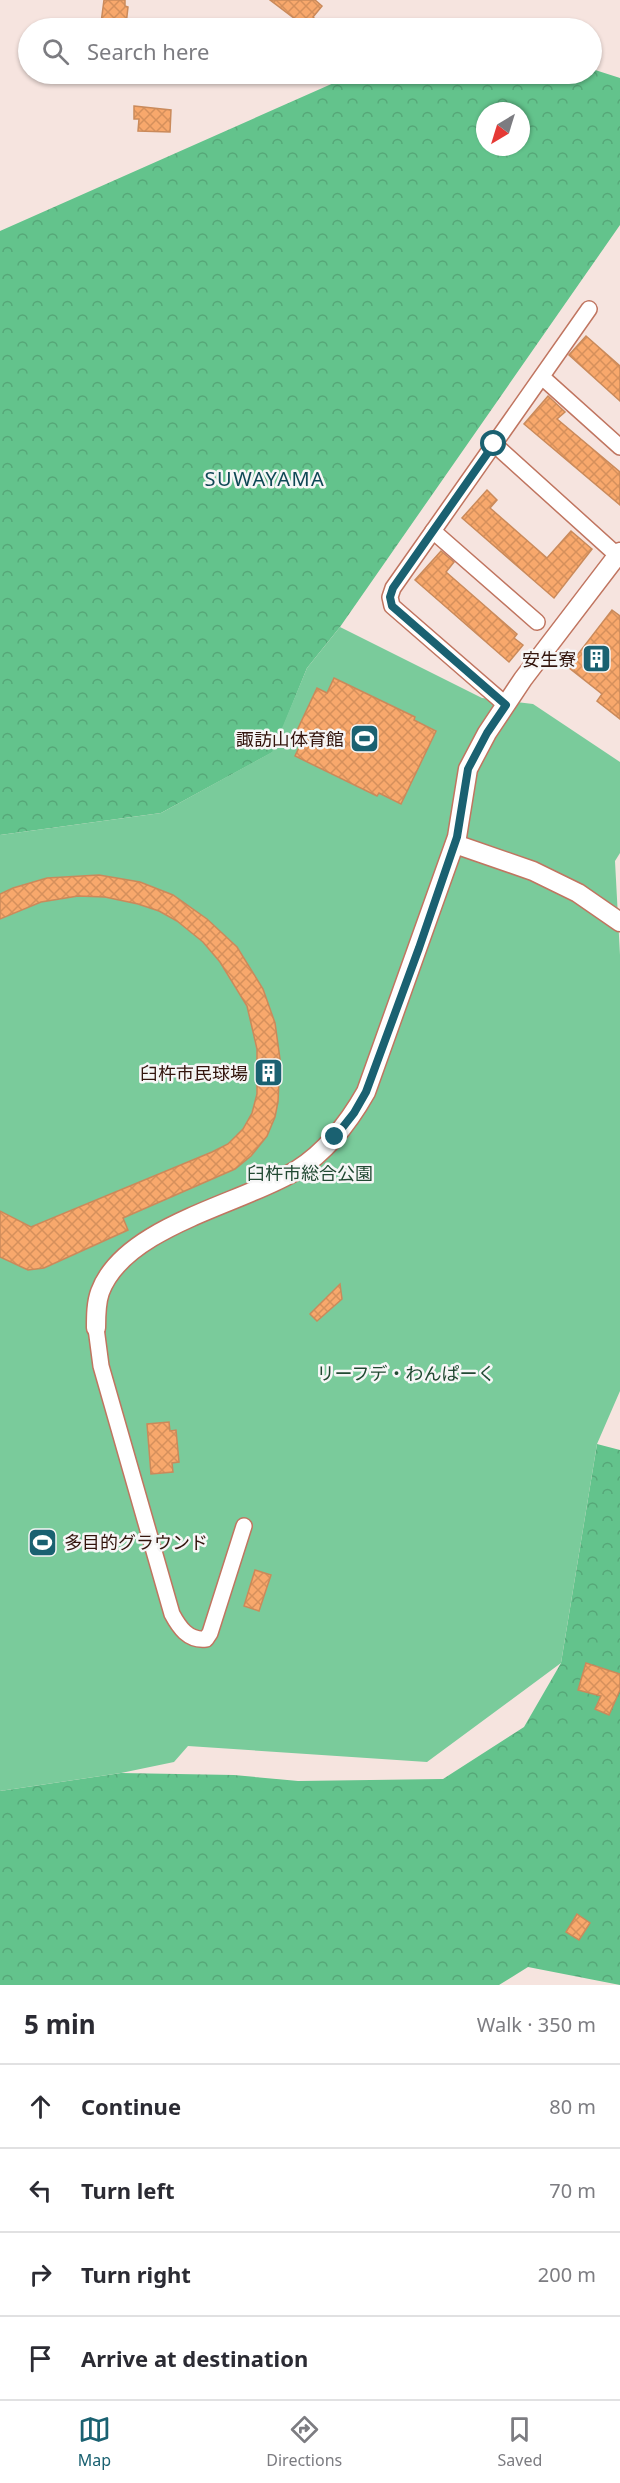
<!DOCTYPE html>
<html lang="en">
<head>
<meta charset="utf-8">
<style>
	:root { --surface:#fff; --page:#f7f7f7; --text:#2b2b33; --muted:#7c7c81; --line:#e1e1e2; --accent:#1a6171 }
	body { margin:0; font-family:"Noto Sans","Noto Sans JP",sans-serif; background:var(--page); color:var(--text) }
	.compass { position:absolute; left:476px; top:102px; width:54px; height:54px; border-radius:50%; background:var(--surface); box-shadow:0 2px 4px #0004; rotate:218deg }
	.stop { position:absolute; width:18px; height:18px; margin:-14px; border:4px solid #1a6171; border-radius:50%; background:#fff }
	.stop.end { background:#1a6171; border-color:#fff; box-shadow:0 2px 6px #0008 }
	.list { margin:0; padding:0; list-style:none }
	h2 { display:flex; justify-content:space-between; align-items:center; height:78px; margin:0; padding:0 24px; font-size:26px }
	h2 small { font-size:20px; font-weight:400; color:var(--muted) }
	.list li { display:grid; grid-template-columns:39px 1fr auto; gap:18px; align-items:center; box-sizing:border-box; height:84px; padding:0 24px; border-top:2px solid var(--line) }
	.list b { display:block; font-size:22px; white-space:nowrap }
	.list em { font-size:20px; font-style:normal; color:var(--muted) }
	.icon { flex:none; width:33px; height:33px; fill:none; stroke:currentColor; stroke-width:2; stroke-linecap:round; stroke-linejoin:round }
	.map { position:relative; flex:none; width:620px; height:1985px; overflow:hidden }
	.search { position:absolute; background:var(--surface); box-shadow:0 2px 4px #0004; left:18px; right:18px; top:18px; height:66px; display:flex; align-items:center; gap:15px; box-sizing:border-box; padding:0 21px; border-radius:33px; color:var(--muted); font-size:22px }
	.sheet { height:414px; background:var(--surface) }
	nav { display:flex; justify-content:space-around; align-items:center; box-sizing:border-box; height:84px; border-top:2px solid var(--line); background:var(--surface); font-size:16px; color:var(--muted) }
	nav a { display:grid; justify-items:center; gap:3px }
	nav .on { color:var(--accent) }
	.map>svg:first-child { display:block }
	.forest { fill:url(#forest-crowns); fill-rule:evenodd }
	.green { fill:#7acb9b }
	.building { fill:url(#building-cross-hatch); stroke:#ca8a5b; stroke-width:1.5 }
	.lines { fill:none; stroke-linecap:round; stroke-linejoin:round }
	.minor-casing { stroke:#c07560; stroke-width:18 }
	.tertiary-casing { stroke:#c07560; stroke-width:21 }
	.minor { stroke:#fff; stroke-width:15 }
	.tertiary { stroke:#fff; stroke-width:18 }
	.route { stroke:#1a6171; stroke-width:8 }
	.labels { text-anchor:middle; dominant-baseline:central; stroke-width:5; stroke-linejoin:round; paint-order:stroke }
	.poi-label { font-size:18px; fill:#33150d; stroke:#f6f6f6; text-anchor:end }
	.park-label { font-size:18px; fill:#214932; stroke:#f6f6f6 }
	.neighbourhood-label { font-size:20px; letter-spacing:1.5px; fill:#0f4855; stroke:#f6f6f6 }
</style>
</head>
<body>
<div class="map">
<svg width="620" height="1985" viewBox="0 0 620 1985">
	<defs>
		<pattern id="forest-crowns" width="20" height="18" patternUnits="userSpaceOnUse" patternTransform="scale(1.5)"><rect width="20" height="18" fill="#63c38c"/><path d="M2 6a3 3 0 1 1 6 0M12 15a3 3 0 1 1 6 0" fill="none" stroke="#56a778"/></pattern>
		<pattern id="building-cross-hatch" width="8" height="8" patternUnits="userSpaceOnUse" patternTransform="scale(1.5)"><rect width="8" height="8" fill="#f8a86c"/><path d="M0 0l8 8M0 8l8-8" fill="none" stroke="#d5905c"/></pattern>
	</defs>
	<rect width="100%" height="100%" fill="#f6e4df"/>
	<g class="forest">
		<path d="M 592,69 L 620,78 L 620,225 L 340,627 L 307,668 L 273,752 L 161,813 L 0,835 L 0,231 L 354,74 L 592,74 ZM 485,111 L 521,111 L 521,147 L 485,147 Z"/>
		<polygon points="597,1444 620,1450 620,1985 528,1967 499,1985 0,1985 0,1791 121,1773 234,1775 298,1781 443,1779 524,1727 561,1663"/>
	</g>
	<polygon class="green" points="340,627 482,698 533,704 620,762 620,853 615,861 620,955 620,1391 597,1444 561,1663 427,1762 188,1746 174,1762 121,1773 0,1791 0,835 161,813 272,752 307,668"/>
	<g class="building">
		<polygon points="104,0 125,0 125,6 128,7 126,25 101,23"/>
		<polygon points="270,0 315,0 322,6 313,17 317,21 311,28 307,28"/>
		<polygon points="134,106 171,110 170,132 138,131 139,119 134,119"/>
		<polygon points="586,336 620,366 620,401 569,355"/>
		<polygon points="548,396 565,412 557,419 620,472 620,505 524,424"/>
		<polygon points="487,490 497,500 490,508 547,558 571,531 592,549 554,598 462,518"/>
		<polygon points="441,551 454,562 446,572 517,634 514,638 523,645 509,662 415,580"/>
		<polygon points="612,610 620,616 620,719 597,701 602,694 568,667"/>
		<polygon points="334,678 415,717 414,720 436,731 401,804 379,793 377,796 295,756 302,741 294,737 317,688 327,693"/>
		<polygon points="99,875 140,882 173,895 207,919 237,947 263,989 275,1023 280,1059 278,1102 275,1117 267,1136 251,1156 235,1169 123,1218 128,1230 44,1268 28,1270 0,1257 0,1211 31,1227 212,1152 228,1144 243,1129 252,1113 257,1094 257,1049 247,1006 220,962 203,942 177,921 159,911 138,904 105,897 78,896 41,902 0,919 0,894 13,888 47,878"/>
		<polygon points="340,1284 342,1299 317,1321 310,1314"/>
		<polygon points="169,1422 170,1431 176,1430 179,1462 172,1463 173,1472 151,1474 147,1424"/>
		<polygon points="255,1570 271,1575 259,1611 244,1606"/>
		<polygon points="586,1663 620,1674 620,1690 609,1715 595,1709 601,1696 578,1690"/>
		<polygon points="577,1914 590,1923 579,1940 566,1932"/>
	</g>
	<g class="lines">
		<defs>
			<g id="minor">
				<polyline points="542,377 620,447"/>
				<polyline points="494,444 618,556"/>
				<polyline points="433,531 537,622"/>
				<polyline points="506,705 392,606 390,597 393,588 589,309"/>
				<path d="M 96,1328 L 101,1366 L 172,1614 C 179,1627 188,1641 206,1639 L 210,1633 L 244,1526"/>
			</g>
			<g id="tertiary">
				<polyline points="455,844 533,871 578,893 620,922"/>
				<path d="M 96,1328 C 96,1316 96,1303 100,1292 C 124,1226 242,1204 297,1170 C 327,1151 349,1122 366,1092 L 457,837 L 468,769 L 487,733 L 523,679 L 620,552"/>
			</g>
		</defs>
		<use href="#minor" class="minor-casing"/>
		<use href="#tertiary" class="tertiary-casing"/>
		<use href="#minor" class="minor"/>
		<use href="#tertiary" class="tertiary"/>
	</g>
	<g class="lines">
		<polyline class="route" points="335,1137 354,1113 366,1092 419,948 457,837 468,769 487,733 506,705 392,606 390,597 393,588 494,444"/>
	</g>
	<defs>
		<symbol id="building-square" viewBox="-11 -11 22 22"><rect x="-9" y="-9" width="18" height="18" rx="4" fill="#1a6171" stroke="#f6f6f6"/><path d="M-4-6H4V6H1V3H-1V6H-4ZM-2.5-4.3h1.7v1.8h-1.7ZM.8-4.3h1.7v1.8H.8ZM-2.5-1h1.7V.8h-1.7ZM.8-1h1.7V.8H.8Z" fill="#fff"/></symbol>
		<symbol id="stadium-square" viewBox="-11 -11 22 22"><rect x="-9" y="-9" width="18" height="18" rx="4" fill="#1a6171" stroke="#f6f6f6"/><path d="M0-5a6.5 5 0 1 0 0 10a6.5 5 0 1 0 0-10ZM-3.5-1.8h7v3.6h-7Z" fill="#fff"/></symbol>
	</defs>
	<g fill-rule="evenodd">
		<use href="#building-square" x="580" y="642" width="33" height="33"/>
		<use href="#stadium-square" x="348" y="722" width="33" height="33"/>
		<use href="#building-square" x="252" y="1056" width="33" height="33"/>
		<use href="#stadium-square" x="26" y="1526" width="33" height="33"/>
	</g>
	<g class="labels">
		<g class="poi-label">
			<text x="576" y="659">安生寮</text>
			<text x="344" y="739">諏訪山体育館</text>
			<text x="248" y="1073">臼杵市民球場</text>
			<text x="64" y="1542" text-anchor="start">多目的グラウンド</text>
		</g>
		<g class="park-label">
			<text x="310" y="1173">臼杵市総合公園</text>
			<text x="406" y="1373">リーフデ・わんぱーく</text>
		</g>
		<g class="neighbourhood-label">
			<text x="265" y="478">SUWAYAMA</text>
		</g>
	</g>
</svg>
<svg class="compass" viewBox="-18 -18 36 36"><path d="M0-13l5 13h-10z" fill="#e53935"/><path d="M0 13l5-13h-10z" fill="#7c7c81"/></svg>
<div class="stop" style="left:494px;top:444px"></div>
<div class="stop end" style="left:335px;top:1137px"></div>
<div class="search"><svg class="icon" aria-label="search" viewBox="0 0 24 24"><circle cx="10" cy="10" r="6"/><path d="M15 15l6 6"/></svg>Search here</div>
</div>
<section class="sheet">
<h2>5 min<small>Walk · 350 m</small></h2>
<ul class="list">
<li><svg class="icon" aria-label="ahead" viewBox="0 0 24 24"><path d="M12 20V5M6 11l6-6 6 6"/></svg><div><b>Continue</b></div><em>80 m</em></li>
<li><svg class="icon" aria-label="left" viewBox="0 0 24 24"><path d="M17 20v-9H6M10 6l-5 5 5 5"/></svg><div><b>Turn left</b></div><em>70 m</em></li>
<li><svg class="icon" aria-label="right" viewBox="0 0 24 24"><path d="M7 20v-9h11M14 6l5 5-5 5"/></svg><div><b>Turn right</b></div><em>200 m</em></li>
<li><svg class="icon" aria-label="arrive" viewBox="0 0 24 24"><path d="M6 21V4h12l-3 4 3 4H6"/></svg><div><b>Arrive at destination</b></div></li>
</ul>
</section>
<nav>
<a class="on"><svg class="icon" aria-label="map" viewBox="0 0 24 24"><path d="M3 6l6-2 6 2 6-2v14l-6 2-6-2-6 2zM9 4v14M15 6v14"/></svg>Map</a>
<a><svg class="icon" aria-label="directions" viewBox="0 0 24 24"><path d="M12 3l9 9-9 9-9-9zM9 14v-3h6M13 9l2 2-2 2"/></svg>Directions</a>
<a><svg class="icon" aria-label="saved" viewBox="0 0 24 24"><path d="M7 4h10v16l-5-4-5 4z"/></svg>Saved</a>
</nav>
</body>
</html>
